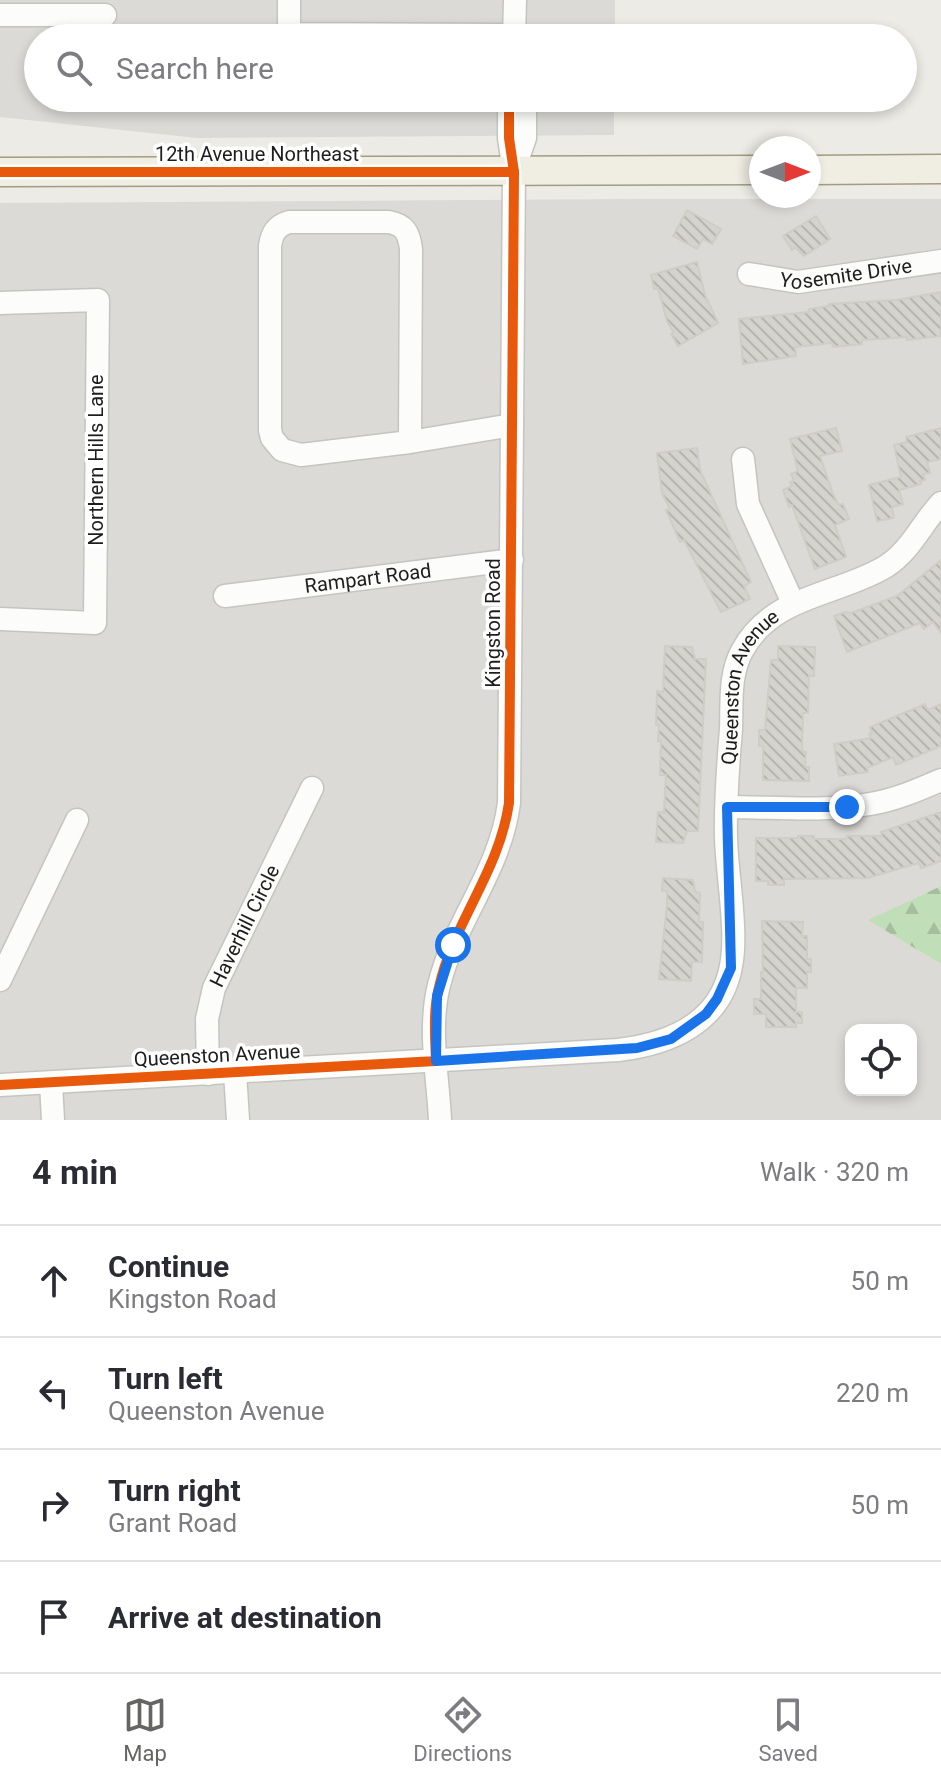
<!DOCTYPE html>
<html lang="en">
<head>
<meta charset="utf-8">
<style>
	:root { --surface:#fff; --page:#f7f7f7; --text:#2b2b33; --muted:#7c7c81; --line:#e1e1e2; --accent:#656563 }
	body { margin:0; font-family:Roboto,sans-serif; background:var(--page); color:var(--text) }
	.controls { position:absolute; right:24px; bottom:24px; display:grid; overflow:hidden; border-radius:16px; box-shadow:0 4px 12px #0003 }
	.controls button { width:72px; height:72px; display:grid; place-items:center; padding:0; border:0; border-bottom:2px solid var(--line); background:var(--surface); color:var(--text); font:40px sans-serif }
	.compass { position:absolute; left:749px; top:136px; width:72px; height:72px; border-radius:50%; background:var(--surface); box-shadow:0 4px 12px #0003; rotate:90deg }
	.stop { position:absolute; width:24px; height:24px; margin:-18px; border:6px solid #1a73e8; border-radius:50%; background:#fff }
	.stop.end { background:#1a73e8; border-color:#fff; box-shadow:0 2px 8px #0008 }
	.list { margin:0; padding:0; list-style:none }
	h2 { display:flex; justify-content:space-between; align-items:center; height:104px; margin:0; padding:0 32px; font-size:34px }
	h2 small { font-size:26px; font-weight:400; color:var(--muted) }
	.list li { display:grid; grid-template-columns:52px 1fr auto; gap:24px; align-items:center; box-sizing:border-box; height:112px; padding:0 32px; border-top:2px solid var(--line) }
	.list b { display:block; font-size:30px; white-space:nowrap }
	.list p { margin:0; font-size:26px; white-space:nowrap; color:var(--muted) }
	.list em { font-size:26px; font-style:normal; color:var(--muted) }
	.icon { flex:none; width:44px; height:44px; fill:none; stroke:currentColor; stroke-width:2; stroke-linecap:round; stroke-linejoin:round }
	.map { position:relative; flex:none; width:941px; height:1120px; overflow:hidden }
	.search { position:absolute; background:var(--surface); box-shadow:0 4px 12px #0003; left:24px; right:24px; top:24px; height:88px; display:flex; align-items:center; gap:20px; box-sizing:border-box; padding:0 28px; border-radius:44px; color:var(--muted); font-size:30px }
	.sheet { height:552px; background:var(--surface) }
	nav { display:flex; justify-content:space-around; align-items:center; box-sizing:border-box; height:112px; border-top:2px solid var(--line); background:var(--surface); font-size:22px; color:var(--muted) }
	nav a { display:grid; justify-items:center; gap:4px }
	nav .on { color:var(--accent) }
	.map>svg:first-child { display:block }
	.residential { fill:#dbdad7; fill-rule:evenodd }
	.forest { fill:url(#forest-firs) }
	.building { fill:url(#building-back-hatch); stroke:#d0cdc6; stroke-width:2 }
	.lines { fill:none; stroke-linecap:round; stroke-linejoin:round }
	.minor-casing { stroke:#c4c4c1; stroke-width:25 }
	.major-casing { stroke:#a29c82; stroke-width:31 }
	.minor { stroke:#fcfcfb; stroke-width:22 }
	.major { stroke:#f0ede3; stroke-width:28 }
	.cycleway-casing { stroke:#fff; stroke-width:15 }
	.cycleway { stroke:#e8590c; stroke-width:10 }
	.route { stroke:#1a73e8; stroke-width:10 }
	.labels { text-anchor:middle; dominant-baseline:central; stroke-width:7; stroke-linejoin:round; paint-order:stroke }
	.street-label { font-size:20px; fill:#1d1d1d; stroke:#fff }
</style>
</head>
<body>
<div class="map">
<svg width="941" height="1120" viewBox="0 0 941 1120">
	<defs>
		<pattern id="forest-firs" width="22" height="20" patternUnits="userSpaceOnUse" patternTransform="scale(2)"><rect width="22" height="20" fill="#c0deb7"/><path d="M5 1l3.5 6h-7zM16 11l3.5 6h-7z" fill="#a5be9d"/></pattern>
		<pattern id="building-back-hatch" width="6" height="6" patternUnits="userSpaceOnUse" patternTransform="scale(2)"><rect width="6" height="6" fill="#d5d3cd"/><path d="M-1 5l2 2M0 0l6 6M5-1l2 2" fill="none" stroke="#b6b5b0"/></pattern>
	</defs>
	<rect width="100%" height="100%" fill="#ecebe5"/>
	<g class="residential">
		<polygon points="0,0 615,0 615,38 38,38 38,98 614,98 614,135 197,138 0,117"/>
		<path d="M 637,199 L 941,199 L 941,886 L 869,920 L 941,964 L 941,1120 L 0,1120 L 0,203 ZM 851,1030 L 911,1030 L 911,1090 L 851,1090 Z"/>
	</g>
	<polygon class="forest" points="941,886 941,964 868,920"/>
	<g class="building">
		<polygon points="687,210 721,229 712,244 703,239 697,249 673,236"/>
		<polygon points="816,216 830,239 804,256 795,247 792,250 783,236"/>
		<polygon points="697,262 705,295 718,323 678,346 671,334 674,333 667,321 658,288 654,289 651,275"/>
		<polygon points="941,292 941,336 907,340 907,337 862,340 862,344 833,347 832,343 795,347 796,356 743,364 739,319 809,312 809,309 829,306 829,304 896,300"/>
		<polygon points="836,428 842,451 820,456 833,494 839,505 843,504 849,519 835,525 846,557 815,569 792,505 789,507 783,490 792,486 790,482 794,481 791,474 798,471 790,439"/>
		<polygon points="941,428 941,459 927,462 930,473 923,474 925,480 920,481 921,484 899,490 903,504 892,507 894,518 877,521 869,485 901,477 894,445 907,442 906,437"/>
		<polygon points="697,448 700,470 751,582 744,586 750,599 721,612 684,540 680,542 666,510 670,509 662,493 657,453"/>
		<polygon points="941,560 941,633 933,622 924,629 920,623 847,652 834,616 845,612 851,613 897,596"/>
		<polygon points="665,646 692,647 695,659 706,659 698,831 687,831 683,843 656,842 658,812 664,813 666,775 660,775 661,741 658,741 659,725 656,725 657,691 663,692"/>
		<polygon points="778,646 815,647 814,676 809,676 808,713 803,713 802,751 806,752 805,767 809,767 809,781 763,780 763,746 759,746 759,730 765,730 771,660 778,660"/>
		<polygon points="925,704 928,710 941,704 941,746 896,765 893,757 867,768 868,772 839,776 834,744 871,738 869,734 872,733 870,727"/>
		<polygon points="941,812 941,861 921,868 919,863 867,878 784,879 784,885 768,885 768,881 756,881 756,838 798,838 798,836 814,836 814,839 845,839 847,836 882,836 881,832"/>
		<polygon points="663,878 693,880 695,892 700,893 699,922 703,922 702,962 692,962 691,981 659,979 667,905 667,891 662,891"/>
		<polygon points="762,921 803,922 802,936 807,936 807,959 811,959 811,972 807,972 807,988 796,988 796,1012 802,1012 802,1023 796,1023 796,1027 766,1027 766,1014 754,1014 754,999 761,999 761,972 763,972"/>
	</g>
	<g class="lines">
		<defs>
			<g id="minor">
				<polyline points="289,0 289,34 514,35"/>
				<polyline points="0,15 105,15"/>
				<polyline points="514,38 515,0"/>
				<polyline points="515,167 525,138 525,98"/>
				<path id="s1" d="M 749,274 L 798,282 L 941,261"/>
				<polyline points="0,303 98,300 95,623 0,619"/>
				<path d="M 410,442 L 411,249 C 409,233 405,225 389,222 L 289,222 C 276,226 272,233 270,246 L 270,430 L 272,438 L 282,450 L 301,455 L 410,442 L 512,425"/>
				<polyline points="743,459 748,504 793,603"/>
				<path id="s2" d="M 225,596 L 512,560"/>
				<path d="M 727,807 C 774,807 824,812 870,804 C 895,800 918,790 941,780"/>
				<polyline points="0,980 77,820"/>
				<polyline points="235,1072 238,1120"/>
				<path id="s3" d="M 208,1074 L 207,1019 L 214,988 L 312,788"/>
				<polyline points="51,1083 53,1120"/>
				<path id="s4" d="M 0,1085 L 618,1050 C 669,1044 721,1023 731,966 C 738,932 727,875 726,838 C 725,802 728,765 731,729 C 732,703 729,675 742,651 C 772,595 836,596 885,567 C 910,552 922,523 941,503"/>
				<path d="M 440,1120 C 438,1077 428,1028 439,985 C 455,920 500,872 509,803 L 514,172 L 509,138 L 509,98"/>
			</g>
			<g id="major">
				<polyline points="809,170 941,169"/>
				<polyline points="0,172 761,170"/>
			</g>
		</defs>
		<use href="#minor" class="minor-casing"/>
		<use href="#major" class="major-casing"/>
		<use href="#minor" class="minor"/>
		<use href="#major" class="major"/>
		<defs>
			<g id="cycleway">
				<polyline points="0,172 514,172"/>
				<path d="M 0,1085 L 436,1061 C 435,1036 433,1011 439,987 C 454,921 499,872 509,803 L 514,172 L 509,138 L 509,98"/>
			</g>
		</defs>
		<use href="#cycleway" class="cycleway-casing"/>
		<use href="#cycleway" class="cycleway"/>
	</g>
	<g class="lines">
		<polyline class="route" points="453,945 437,996 436,1061 637,1048 671,1039 706,1014 717,999 731,968 727,807 847,807"/>
	</g>
	<g class="labels">
		<g class="street-label">
			<text x="257" y="154">12th Avenue Northeast</text>
			<text stroke="none"><textPath href="#s1" startOffset="98">Yosemite Drive</textPath></text>
			<text transform="translate(96 460) rotate(-90)">Northern Hills Lane</text>
			<text stroke="none"><textPath href="#s2" startOffset="144">Rampart Road</textPath></text>
			<text transform="translate(493 623) rotate(-90)">Kingston Road</text>
			<text stroke="none"><textPath href="#s4" startOffset="1056">Queenston Avenue</textPath></text>
			<text stroke="none"><textPath href="#s3" startOffset="156">Haverhill Circle</textPath></text>
			<text transform="translate(217 1055) rotate(-3)">Queenston Avenue</text>
		</g>
	</g>
</svg>
<div class="controls">
<button><svg class="icon" aria-label="locate" viewBox="0 0 24 24"><circle cx="12" cy="12" r="6"/><path d="M12 2v4M12 18v4M2 12h4M18 12h4"/></svg></button>
</div>
<svg class="compass" viewBox="-18 -18 36 36"><path d="M0-13l5 13h-10z" fill="#e53935"/><path d="M0 13l5-13h-10z" fill="#7c7c81"/></svg>
<div class="stop" style="left:453px;top:945px"></div>
<div class="stop end" style="left:847px;top:807px"></div>
<div class="search"><svg class="icon" aria-label="search" viewBox="0 0 24 24"><circle cx="10" cy="10" r="6"/><path d="M15 15l6 6"/></svg>Search here</div>
</div>
<section class="sheet">
<h2>4 min<small>Walk · 320 m</small></h2>
<ul class="list">
<li><svg class="icon" aria-label="ahead" viewBox="0 0 24 24"><path d="M12 20V5M6 11l6-6 6 6"/></svg><div><b>Continue</b><p>Kingston Road</p></div><em>50 m</em></li>
<li><svg class="icon" aria-label="left" viewBox="0 0 24 24"><path d="M17 20v-9H6M10 6l-5 5 5 5"/></svg><div><b>Turn left</b><p>Queenston Avenue</p></div><em>220 m</em></li>
<li><svg class="icon" aria-label="right" viewBox="0 0 24 24"><path d="M7 20v-9h11M14 6l5 5-5 5"/></svg><div><b>Turn right</b><p>Grant Road</p></div><em>50 m</em></li>
<li><svg class="icon" aria-label="arrive" viewBox="0 0 24 24"><path d="M6 21V4h12l-3 4 3 4H6"/></svg><div><b>Arrive at destination</b></div></li>
</ul>
</section>
<nav>
<a class="on"><svg class="icon" aria-label="map" viewBox="0 0 24 24"><path d="M3 6l6-2 6 2 6-2v14l-6 2-6-2-6 2zM9 4v14M15 6v14"/></svg>Map</a>
<a><svg class="icon" aria-label="directions" viewBox="0 0 24 24"><path d="M12 3l9 9-9 9-9-9zM9 14v-3h6M13 9l2 2-2 2"/></svg>Directions</a>
<a><svg class="icon" aria-label="saved" viewBox="0 0 24 24"><path d="M7 4h10v16l-5-4-5 4z"/></svg>Saved</a>
</nav>
</body>
</html>
